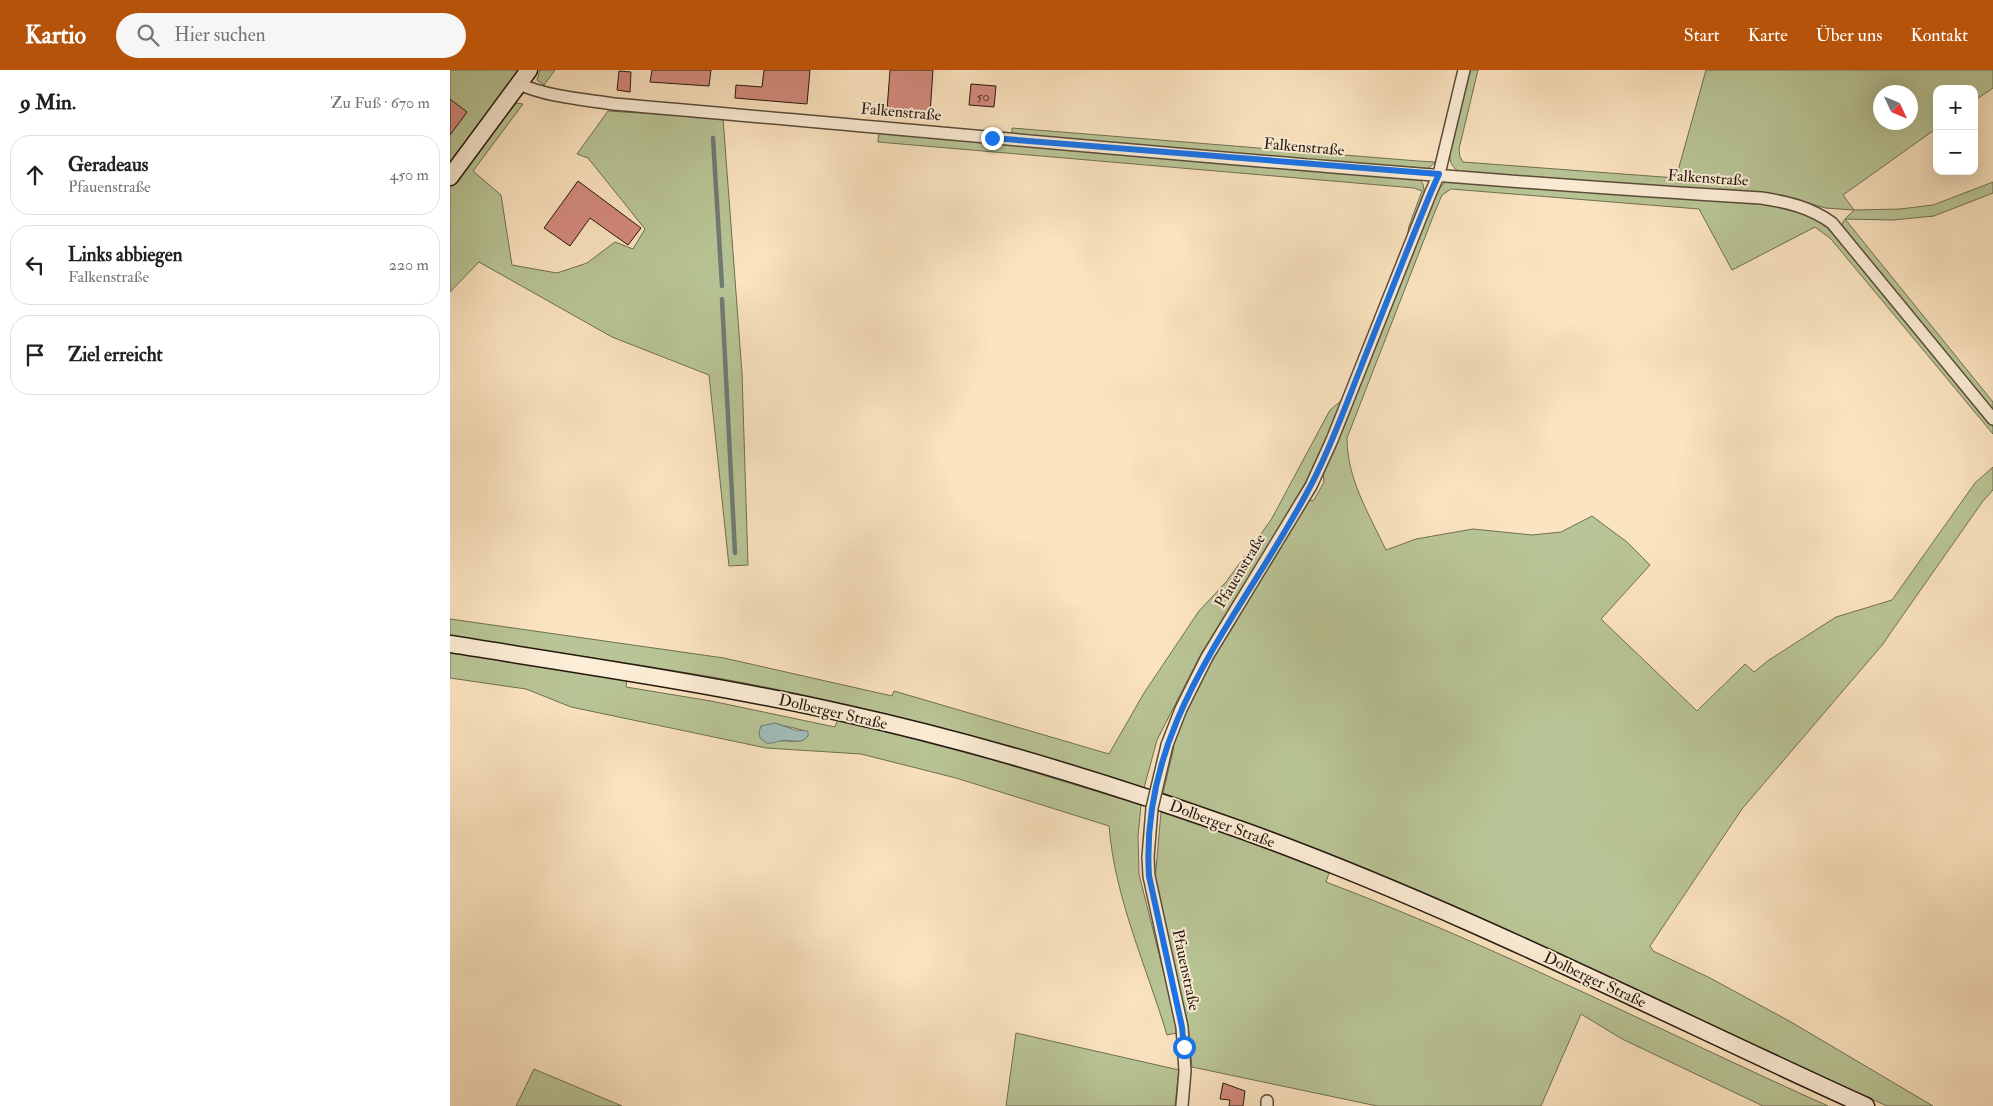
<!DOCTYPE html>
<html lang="de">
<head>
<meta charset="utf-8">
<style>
	:root { --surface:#fff; --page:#f6f6f6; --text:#202124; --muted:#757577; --line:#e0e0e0; --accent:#b45309 }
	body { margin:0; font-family:"IM FELL Double Pica",serif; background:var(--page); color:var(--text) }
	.controls { position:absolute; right:15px; top:15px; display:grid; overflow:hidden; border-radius:10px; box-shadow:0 5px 20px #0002 }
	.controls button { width:45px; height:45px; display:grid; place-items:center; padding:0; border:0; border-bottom:1px solid var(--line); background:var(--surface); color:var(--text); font:25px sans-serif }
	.compass { position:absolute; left:1423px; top:15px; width:45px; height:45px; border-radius:50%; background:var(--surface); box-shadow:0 5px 20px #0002; rotate:134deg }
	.stop { position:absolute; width:15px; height:15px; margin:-11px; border:4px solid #1a73e8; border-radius:50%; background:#fff }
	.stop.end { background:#1a73e8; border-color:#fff; box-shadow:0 1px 5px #0008 }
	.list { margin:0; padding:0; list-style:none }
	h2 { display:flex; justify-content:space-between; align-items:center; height:65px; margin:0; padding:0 20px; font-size:21px }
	h2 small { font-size:16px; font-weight:400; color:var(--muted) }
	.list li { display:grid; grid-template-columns:32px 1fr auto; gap:15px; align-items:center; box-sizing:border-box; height:80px; margin:0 10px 10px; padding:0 10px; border:1px solid var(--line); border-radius:20px }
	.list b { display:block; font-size:19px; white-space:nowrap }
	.list p { margin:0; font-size:16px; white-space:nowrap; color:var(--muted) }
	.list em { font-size:16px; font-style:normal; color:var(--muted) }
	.icon { flex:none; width:28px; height:28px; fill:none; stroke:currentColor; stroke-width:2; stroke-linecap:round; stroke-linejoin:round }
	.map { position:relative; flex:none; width:1543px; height:1036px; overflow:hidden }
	header { display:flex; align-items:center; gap:30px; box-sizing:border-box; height:70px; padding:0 25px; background:var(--accent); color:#fff }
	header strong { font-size:24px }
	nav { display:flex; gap:28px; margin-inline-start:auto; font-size:18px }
	.search { width:350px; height:45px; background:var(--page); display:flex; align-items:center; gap:12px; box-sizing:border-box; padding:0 18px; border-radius:28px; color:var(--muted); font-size:19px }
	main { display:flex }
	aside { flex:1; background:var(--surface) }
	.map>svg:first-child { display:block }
	.green { fill:#b9c596; stroke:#6f6f52; fill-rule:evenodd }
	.water { fill:#a1bdba; stroke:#6f7b76 }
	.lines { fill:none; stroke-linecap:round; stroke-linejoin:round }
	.stream { stroke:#6f7b76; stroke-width:4.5 }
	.building { fill:#d48b7e; stroke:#25190f }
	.street-casing { stroke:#5a4c3b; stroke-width:14 }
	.secondary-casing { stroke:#25190f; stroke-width:19 }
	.street { stroke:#fcedd6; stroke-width:11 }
	.secondary { stroke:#fcedd6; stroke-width:16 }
	.street-bridge-casing { stroke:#5a4c3b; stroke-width:14; stroke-linecap:butt }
	.street-bridge { stroke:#fcedd6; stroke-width:11 }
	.route { stroke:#1a73e8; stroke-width:6 }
	.labels { text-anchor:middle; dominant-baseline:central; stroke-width:4; stroke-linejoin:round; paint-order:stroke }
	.number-label { font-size:14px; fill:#51362b }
	.street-label { font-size:16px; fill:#25190f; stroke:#fcedd6 }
</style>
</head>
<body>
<header>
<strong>Kartio</strong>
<div class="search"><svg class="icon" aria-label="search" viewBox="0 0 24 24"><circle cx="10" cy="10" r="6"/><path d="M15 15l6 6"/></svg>Hier suchen</div>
<nav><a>Start</a><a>Karte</a><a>Über uns</a><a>Kontakt</a></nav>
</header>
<main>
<aside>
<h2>9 Min.<small>Zu Fuß · 670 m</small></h2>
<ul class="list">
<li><svg class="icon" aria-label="ahead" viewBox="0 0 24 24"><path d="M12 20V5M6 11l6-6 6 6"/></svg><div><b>Geradeaus</b><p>Pfauenstraße</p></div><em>450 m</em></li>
<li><svg class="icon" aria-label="left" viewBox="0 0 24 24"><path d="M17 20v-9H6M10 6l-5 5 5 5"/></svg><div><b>Links abbiegen</b><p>Falkenstraße</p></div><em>220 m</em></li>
<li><svg class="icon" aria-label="arrive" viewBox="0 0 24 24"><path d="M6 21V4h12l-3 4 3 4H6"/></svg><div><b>Ziel erreicht</b></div></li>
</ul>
</aside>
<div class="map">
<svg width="1543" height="1036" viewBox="0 0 1543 1036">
	<rect width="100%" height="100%" fill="#fbe4c0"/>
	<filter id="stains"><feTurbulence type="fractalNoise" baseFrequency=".004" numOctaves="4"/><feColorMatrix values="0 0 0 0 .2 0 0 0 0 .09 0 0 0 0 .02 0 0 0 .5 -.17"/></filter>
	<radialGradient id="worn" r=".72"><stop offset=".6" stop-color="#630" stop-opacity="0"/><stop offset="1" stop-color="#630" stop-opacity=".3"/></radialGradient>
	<g class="green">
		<polygon points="0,0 71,0 0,91"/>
		<polygon points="90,0 105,0 94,15 87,10"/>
		<path d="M 1018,0 L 1028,0 L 1009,79 L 1010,87 L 1013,92 L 1226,108 L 1256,0 L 1543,0 L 1543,18 L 1524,31 L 1524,19 L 1487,19 L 1487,58 L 1393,125 L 1404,140 L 1450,139 L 1483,135 L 1543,112 L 1543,123 L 1484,146 L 1443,150 L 1395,149 L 1543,332 L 1543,343 L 1392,157 C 1392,149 1399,146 1404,140 L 1375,138 L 1342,128 L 1312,124 L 1009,102 C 1000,95 1000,91 999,80 ZM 1430,22 L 1460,22 L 1460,52 L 1430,52 Z"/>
		<polygon points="66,33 73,34 23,101 51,125 62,195 107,203 137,193 165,172 183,179 195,159 138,88 127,84 158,41 273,48 292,303 298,495 279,496 259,305 162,267 29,192 0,222 0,119"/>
		<polygon points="562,58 968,91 985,92 979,98 973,99 562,65"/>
		<polygon points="429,61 969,109 973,114 975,126 956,174 959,156 972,121 964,118 428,72"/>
		<path d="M 1007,111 L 1311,133 C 1344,138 1359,142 1385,164 L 1543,357 L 1543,364 L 1381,169 L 1365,157 L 1282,200 L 1249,139 L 1001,119 L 992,125 L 984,144 L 897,368 C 897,409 919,444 936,480 L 966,469 L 1023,459 L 1082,465 L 1111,462 L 1142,446 L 1177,472 L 1200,495 L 1151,549 L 1247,641 L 1295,594 L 1304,602 L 1319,590 L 1386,547 L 1442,530 L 1525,413 L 1543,397 L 1543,420 L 1533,431 L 1446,555 L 1433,574 L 1292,739 L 1200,876 L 1203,881 L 1260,908 L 1341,952 L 1483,1036 L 1437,1036 C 1198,927 962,808 713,723 L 724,677 L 721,675 L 749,612 L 858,431 L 864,430 L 874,412 L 873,400 L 984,125 L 995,112 Z"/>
		<path d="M 893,329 L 868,389 L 853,417 L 827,463 L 751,584 L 707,670 L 694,718 C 553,672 408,633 262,607 C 175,592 87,580 0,567 L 0,549 L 274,588 L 442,626 L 444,621 L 659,684 L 694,623 L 749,541 L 776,512 L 821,450 L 880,340 Z"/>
		<path d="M 0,583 L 177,608 L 176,617 L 261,631 L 385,657 L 388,649 L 540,689 L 691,735 L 688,766 L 689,804 L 726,952 L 726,963 L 717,965 C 696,895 665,829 659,756 L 506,708 L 411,684 L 316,678 L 121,637 L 76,619 L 0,608 ZM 325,653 C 335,657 351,658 358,663 C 355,676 340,670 330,671 Z"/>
		<path d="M 711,742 L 796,771 L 879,803 L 876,812 C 1048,877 1211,961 1378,1036 L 1313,1036 L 1172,969 L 1131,944 L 1091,1036 L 927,1036 L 742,997 L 738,955 L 707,827 L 705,811 Z"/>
		<polygon points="566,963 729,1000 725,1036 556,1036"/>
		<polygon points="84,999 172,1036 66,1036"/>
	</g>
	<path class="water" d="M 325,653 L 345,660 L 358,661 L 358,666 C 350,676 341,668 330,671 C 325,672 322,674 317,673 L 310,668 L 309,662 L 311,656 Z"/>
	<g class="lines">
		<g class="stream">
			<polyline points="263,68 272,216"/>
			<polyline points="272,229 285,483"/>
		</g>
	</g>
	<g class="building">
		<polygon points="202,0 261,0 259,16 200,12"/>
		<polygon points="314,0 360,0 357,34 285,28 286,15 312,17"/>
		<polygon points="440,0 483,0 480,44 437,40"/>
		<polygon points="169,1 181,2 180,22 167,20"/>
		<polygon points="521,14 546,16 544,37 519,35"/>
		<polygon points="0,29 17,42 0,65"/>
		<polygon points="128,111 191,158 178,175 140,148 120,176 94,158"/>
		<polygon points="773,1013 795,1021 793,1036 779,1036 780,1030 770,1029"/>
	</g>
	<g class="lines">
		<defs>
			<g id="street">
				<path d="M 69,14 C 99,27 131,29 164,34 C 546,67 928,105 1311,128 C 1337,132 1360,137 1382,153 L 1543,349"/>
				<polyline points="717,675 731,639 757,587 861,416 882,370 981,122 989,104 1014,0"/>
				<polyline points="698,787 699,806 732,957 735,1001 732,1036"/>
				<polyline points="817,1036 817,1031"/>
			</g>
			<g id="secondary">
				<polyline points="0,107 79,0"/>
				<path d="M 0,574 C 131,595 263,614 393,643 C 530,673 665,715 797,762 C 1009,839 1211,943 1416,1036"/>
			</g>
		</defs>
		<use href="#street" class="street-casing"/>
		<use href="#secondary" class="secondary-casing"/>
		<use href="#street" class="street"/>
		<use href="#secondary" class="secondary"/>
		<defs>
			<polyline id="street-bridge" points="698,787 702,738 717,675"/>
		</defs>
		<use href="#street-bridge" class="street-bridge-casing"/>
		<use href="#street-bridge" class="street-bridge"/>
	</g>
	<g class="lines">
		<path class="route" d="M 542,68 L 989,104 L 981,122 C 957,180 934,239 911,297 C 895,337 881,377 861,415 C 794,544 689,650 699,806 L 732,957 L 734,977"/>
	</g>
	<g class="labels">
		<g class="number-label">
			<text x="533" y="26">50</text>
		</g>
		<g class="street-label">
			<text transform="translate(451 42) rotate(5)">Falkenstraße</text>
			<text transform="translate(854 77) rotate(5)">Falkenstraße</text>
			<text transform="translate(1258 108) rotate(4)">Falkenstraße</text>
			<text transform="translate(790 501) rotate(-59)">Pfauenstraße</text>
			<text transform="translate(383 642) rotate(13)">Dolberger Straße</text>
			<text transform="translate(772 754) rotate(20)">Dolberger Straße</text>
			<text transform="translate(736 900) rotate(78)">Pfauenstraße</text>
			<text transform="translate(1145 910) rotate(25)">Dolberger Straße</text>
		</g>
	</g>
	<rect width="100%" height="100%" filter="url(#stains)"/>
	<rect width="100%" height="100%" fill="url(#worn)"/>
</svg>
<div class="controls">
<button>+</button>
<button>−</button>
</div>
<svg class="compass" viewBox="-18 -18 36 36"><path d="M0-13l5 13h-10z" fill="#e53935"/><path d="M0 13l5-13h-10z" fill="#757577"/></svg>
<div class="stop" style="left:734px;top:977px"></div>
<div class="stop end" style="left:542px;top:68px"></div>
</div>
</main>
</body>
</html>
